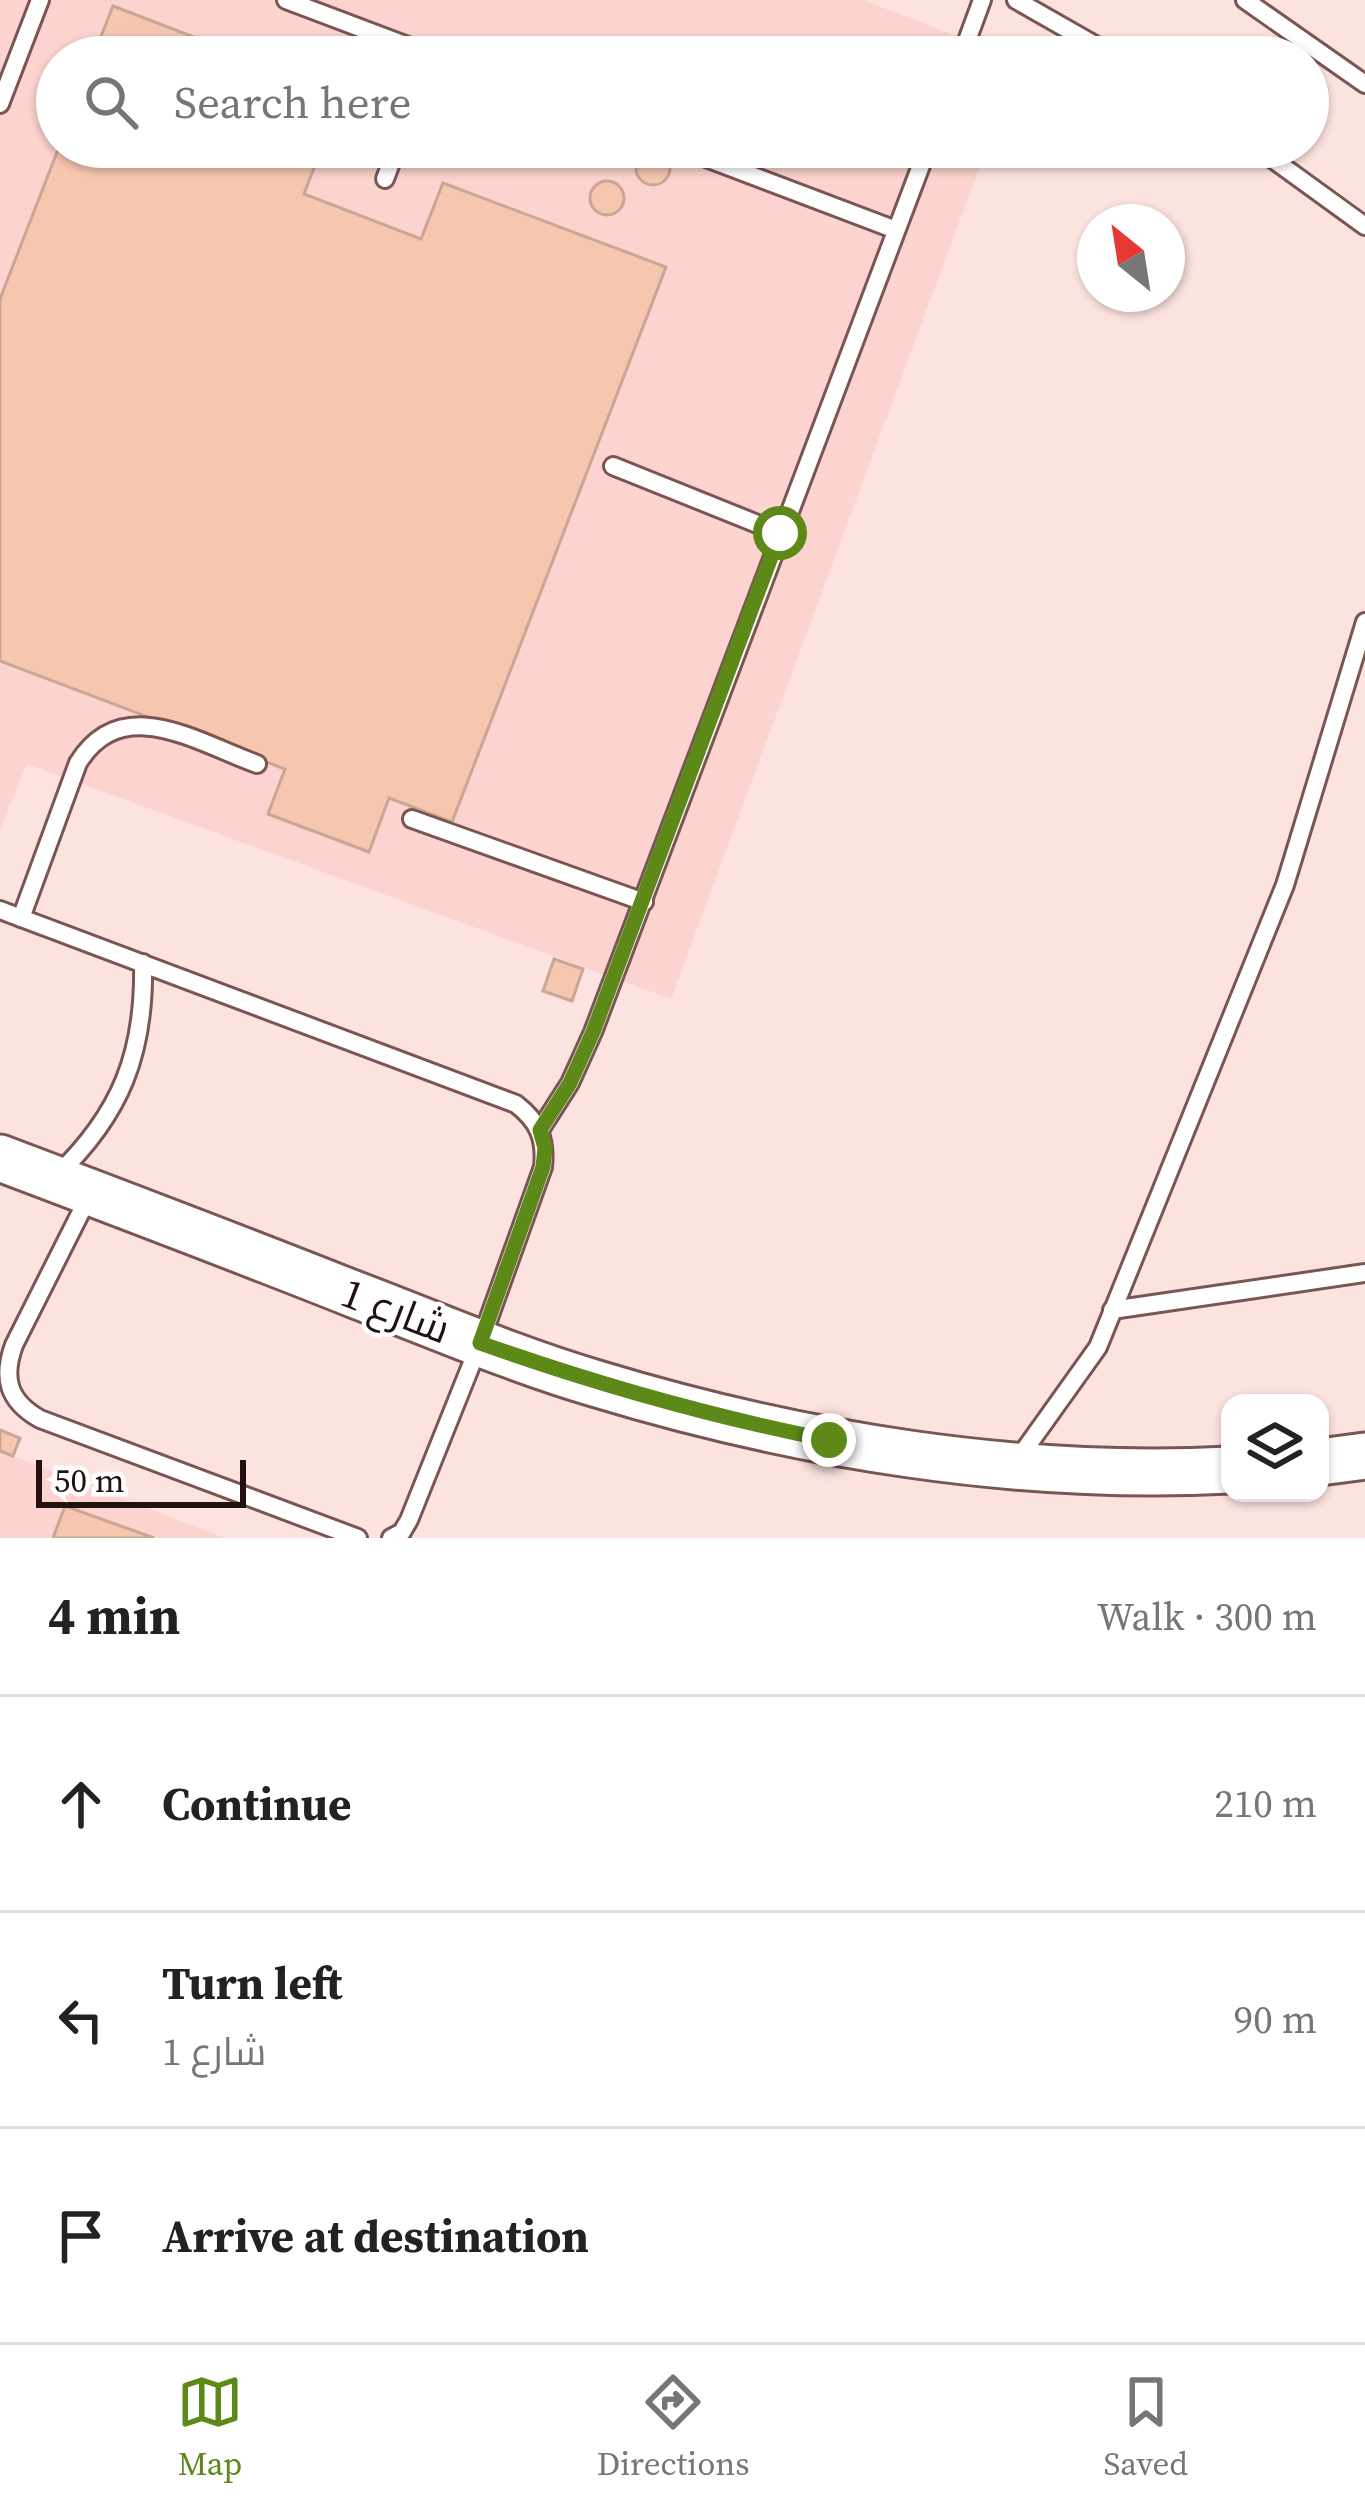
<!DOCTYPE html>
<html lang="en">
<head>
<meta charset="utf-8">
<style>
	:root { --surface:#fff; --page:#f2f2f2; --text:#222; --muted:#767676; --line:#e0e0e0; --accent:#5d8918 }
	body { margin:0; font-family:"Source Serif 4",Cairo,serif; background:var(--page); color:var(--text) }
	.controls { position:absolute; right:36px; bottom:36px; display:grid; overflow:hidden; border-radius:24px; box-shadow:0 3px 9px #0004 }
	.controls button { width:108px; height:108px; display:grid; place-items:center; padding:0; border:0; border-bottom:3px solid var(--line); background:var(--surface); color:var(--text); font:60px sans-serif }
	.compass { position:absolute; left:1077px; top:204px; width:108px; height:108px; border-radius:50%; background:var(--surface); box-shadow:0 3px 9px #0004; rotate:330deg }
	.scale { position:absolute; left:36px; bottom:30px; width:210px; box-sizing:border-box; padding-left:12px; border:6px solid #211211; border-top:0; font-size:33px; line-height:42px; white-space:nowrap; color:#211211; -webkit-text-stroke:9px #fff; paint-order:stroke }
	.stop { position:absolute; width:36px; height:36px; margin:-27px; border:9px solid #5d8918; border-radius:50%; background:#fff }
	.stop.end { background:#5d8918; border-color:#fff; box-shadow:0 3px 12px #0008 }
	.list { margin:0; padding:0; list-style:none }
	h2 { display:flex; justify-content:space-between; align-items:center; height:156px; margin:0; padding:0 48px; font-size:51px }
	h2 small { font-size:39px; font-weight:400; color:var(--muted) }
	.list li { display:grid; grid-template-columns:78px 1fr auto; gap:36px; align-items:center; box-sizing:border-box; height:216px; padding:0 48px; border-top:3px solid var(--line) }
	.list b { display:block; font-size:45px; white-space:nowrap }
	.list p { margin:0; font-size:39px; white-space:nowrap; color:var(--muted) }
	.list em { font-size:39px; font-style:normal; color:var(--muted) }
	.icon { flex:none; width:66px; height:66px; fill:none; stroke:currentColor; stroke-width:2; stroke-linecap:round; stroke-linejoin:round }
	.map { position:relative; flex:none; width:1365px; height:1538px; overflow:hidden }
	.search { position:absolute; background:var(--surface); box-shadow:0 3px 9px #0004; left:36px; right:36px; top:36px; height:132px; display:flex; align-items:center; gap:30px; box-sizing:border-box; padding:0 42px; border-radius:66px; color:var(--muted); font-size:45px }
	.sheet { height:804px; background:var(--surface) }
	nav { display:flex; justify-content:space-around; align-items:center; box-sizing:border-box; height:168px; border-top:3px solid var(--line); background:var(--surface); font-size:33px; color:var(--muted) }
	nav a { display:grid; justify-items:center; gap:6px }
	nav .on { color:var(--accent) }
	.map>svg:first-child { display:block }
	.built { fill:#fcd3ce }
	.building { fill:#f6c6af; stroke:#caa696; stroke-width:3 }
	.lines { fill:none; stroke-linecap:round; stroke-linejoin:round }
	.lane-casing { stroke:#7a5652; stroke-width:22 }
	.secondary-casing { stroke:#7a5652; stroke-width:51 }
	.lane { stroke:#fff; stroke-width:16 }
	.secondary { stroke:#fff; stroke-width:45 }
	.route { stroke:#5d8918; stroke-width:15 }
	.labels { text-anchor:middle; dominant-baseline:central; stroke-width:9; stroke-linejoin:round; paint-order:stroke }
	.street-label { font-size:42px; fill:#211211; stroke:#fff }
</style>
</head>
<body>
<div class="map">
<svg width="1365" height="1538" viewBox="0 0 1365 1538">
	<rect width="100%" height="100%" fill="#fde3e0"/>
	<g class="built">
		<polygon points="0,0 863,0 1011,57 57,57 57,147 987,147 671,999 27,764 0,829"/>
		<polygon points="0,1451 13,1456 225,1538 0,1538"/>
	</g>
	<g class="building">
		<polygon points="113,6 246,57 93,57"/>
		<polygon points="59,147 322,147 304,194 421,239 443,183 666,267 452,822 389,798 369,852 268,814 285,769 0,661 0,299"/>
		<circle cx="653" cy="168" r="17"/>
		<circle cx="607" cy="198" r="17"/>
		<polygon points="554,959 583,969 572,1001 543,991"/>
		<polygon points="0,1430 20,1438 13,1456 0,1451"/>
		<polygon points="65,1506 154,1538 53,1538"/>
	</g>
	<g class="lines">
		<defs>
			<g id="lane">
				<polyline points="286,0 437,57"/>
				<polyline points="1016,0 1116,57"/>
				<polyline points="1245,0 1365,84"/>
				<polyline points="961,57 982,0"/>
				<polyline points="0,104 40,0"/>
				<polyline points="677,147 896,230"/>
				<polyline points="1256,147 1365,226"/>
				<polyline points="385,179 397,147"/>
				<polyline points="613,466 780,533"/>
				<polyline points="412,819 644,902"/>
				<path d="M 0,910 L 516,1104 C 538,1121 546,1138 543,1167 L 480,1343 L 409,1520 L 402,1532 L 391,1538"/>
				<path d="M 21,918 L 78,763 C 122,692 196,742 257,764"/>
				<polyline points="540,1130 570,1083 593,1032 928,147"/>
				<path d="M 56,1176 C 121,1114 145,1053 143,963"/>
				<path d="M 91,1192 L 14,1345 C 2,1378 8,1401 40,1419 L 358,1538"/>
				<polyline points="1112,1310 1365,1273"/>
				<polyline points="1018,1459 1098,1347 1285,885 1365,622"/>
			</g>
			<g id="secondary">
				<path d="M 0,1158 C 119,1203 238,1248 356,1295 C 435,1325 513,1359 594,1383 C 798,1445 1017,1481 1230,1470"/>
				<polyline points="1320,1462 1365,1456"/>
			</g>
		</defs>
		<use href="#lane" class="lane-casing"/>
		<use href="#secondary" class="secondary-casing"/>
		<use href="#lane" class="lane"/>
		<use href="#secondary" class="secondary"/>
	</g>
	<g class="lines">
		<path class="route" d="M 780,533 L 593,1032 L 570,1083 L 540,1130 L 545,1148 L 543,1167 L 480,1343 C 596,1384 708,1416 829,1440"/>
	</g>
	<g class="labels">
		<g class="street-label">
			<text transform="translate(396 1310) rotate(21)">شارع 1</text>
		</g>
	</g>
</svg>
<div class="controls">
<button><svg class="icon" aria-label="layers" viewBox="0 0 24 24"><path d="M12 4l9 5-9 5-9-5zM3 14l9 5 9-5"/></svg></button>
</div>
<svg class="compass" viewBox="-18 -18 36 36"><path d="M0-13l5 13h-10z" fill="#e53935"/><path d="M0 13l5-13h-10z" fill="#767676"/></svg>
<div class="scale">50 m</div>
<div class="stop" style="left:780px;top:533px"></div>
<div class="stop end" style="left:829px;top:1440px"></div>
<div class="search"><svg class="icon" aria-label="search" viewBox="0 0 24 24"><circle cx="10" cy="10" r="6"/><path d="M15 15l6 6"/></svg>Search here</div>
</div>
<section class="sheet">
<h2>4 min<small>Walk · 300 m</small></h2>
<ul class="list">
<li><svg class="icon" aria-label="ahead" viewBox="0 0 24 24"><path d="M12 20V5M6 11l6-6 6 6"/></svg><div><b>Continue</b></div><em>210 m</em></li>
<li><svg class="icon" aria-label="left" viewBox="0 0 24 24"><path d="M17 20v-9H6M10 6l-5 5 5 5"/></svg><div><b>Turn left</b><p>شارع 1</p></div><em>90 m</em></li>
<li><svg class="icon" aria-label="arrive" viewBox="0 0 24 24"><path d="M6 21V4h12l-3 4 3 4H6"/></svg><div><b>Arrive at destination</b></div></li>
</ul>
</section>
<nav>
<a class="on"><svg class="icon" aria-label="map" viewBox="0 0 24 24"><path d="M3 6l6-2 6 2 6-2v14l-6 2-6-2-6 2zM9 4v14M15 6v14"/></svg>Map</a>
<a><svg class="icon" aria-label="directions" viewBox="0 0 24 24"><path d="M12 3l9 9-9 9-9-9zM9 14v-3h6M13 9l2 2-2 2"/></svg>Directions</a>
<a><svg class="icon" aria-label="saved" viewBox="0 0 24 24"><path d="M7 4h10v16l-5-4-5 4z"/></svg>Saved</a>
</nav>
</body>
</html>
